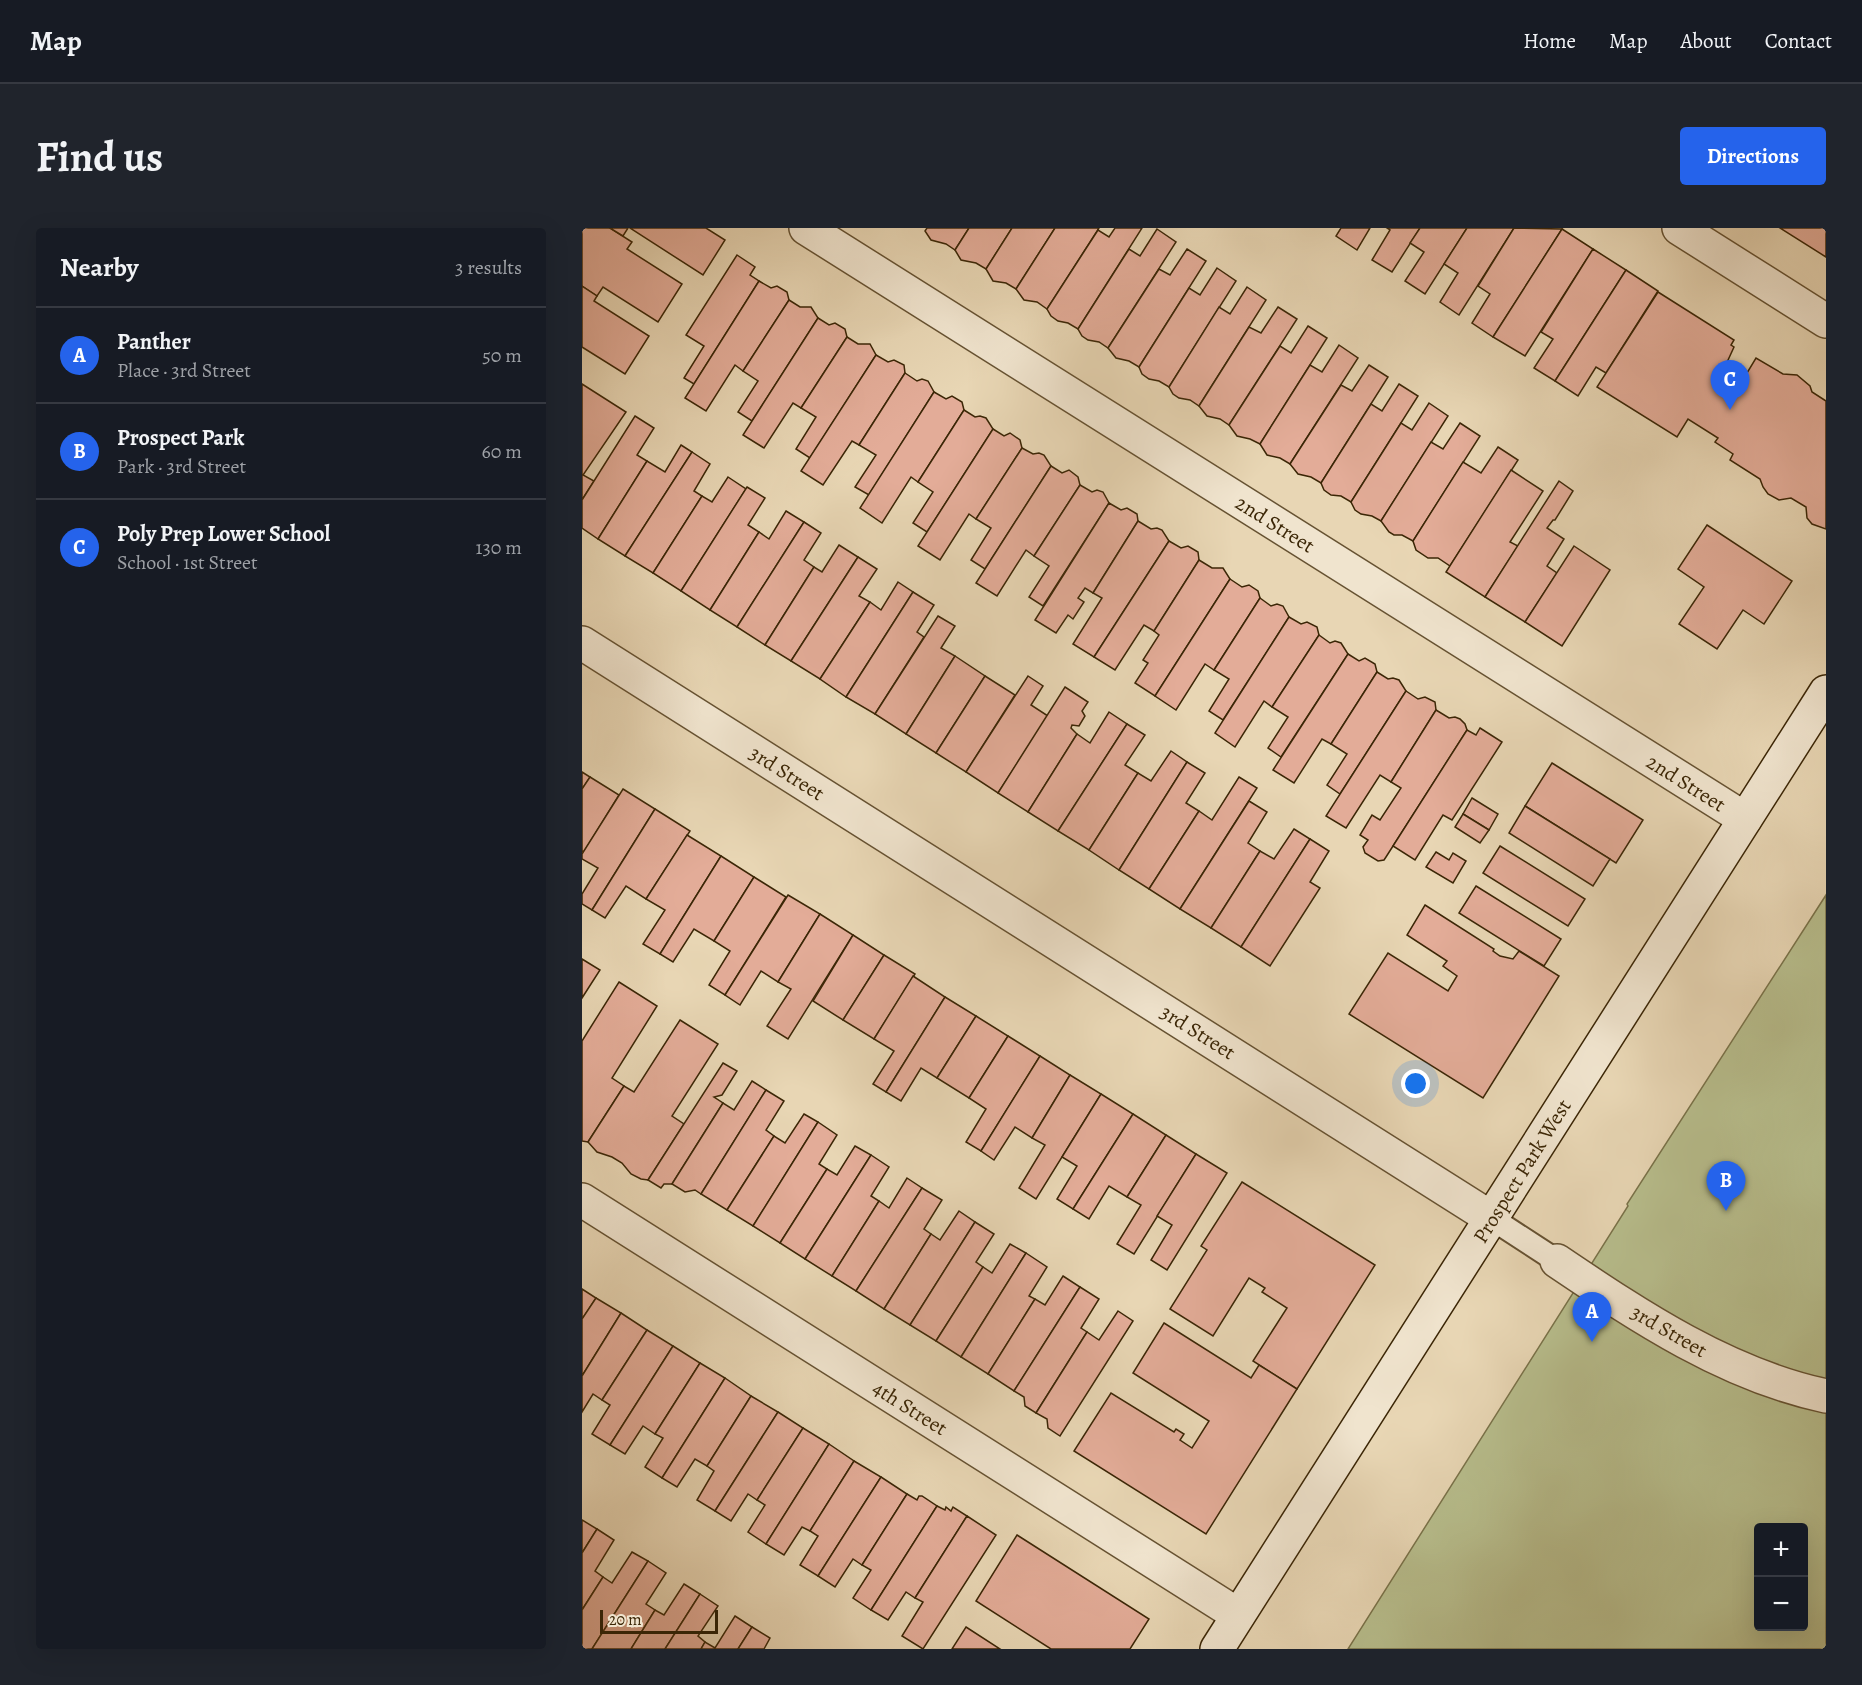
<!DOCTYPE html>
<html lang="en">
<head>
<meta charset="utf-8">
<style>
	:root { --surface:#171b24; --page:#20242c; --text:#f1f3f6; --muted:#9ea1a6; --line:#363941; --accent:#2563eb }
	body { margin:0; font-family:Alegreya,serif; background:var(--page); color:var(--text) }
	.controls { position:absolute; right:18px; bottom:18px; display:grid; overflow:hidden; border-radius:6px; box-shadow:0 6px 24px #0002 }
	.controls button { width:54px; height:54px; display:grid; place-items:center; padding:0; border:0; border-bottom:2px solid var(--line); background:var(--surface); color:var(--text); font:30px sans-serif }
	.scale { position:absolute; left:18px; bottom:15px; width:118px; box-sizing:border-box; padding-left:6px; border:3px solid #3b2606; border-top:0; font-size:16px; line-height:21px; white-space:nowrap; color:#3b2606; -webkit-text-stroke:4px #f0e4ce; paint-order:stroke }
	.you { position:absolute; left:834px; top:856px; width:21px; height:21px; margin:-15px; border:4px solid #fff; border-radius:50%; background:#1a73e8; box-shadow:0 0 0 9px #1a73e833 }
	.badge { display:grid; place-items:center; width:39px; height:39px; border-radius:50%; background:var(--accent); color:#fff; font-size:20px; font-weight:700 }
	.pin { position:absolute; translate:-50% -50px; filter:drop-shadow(0 2px 3px #0008) }
	.pin::after { content:''; position:absolute; top:32px; width:21px; height:18px; background:inherit; clip-path:polygon(0 0,100% 0,50% 100%) }
	.list { margin:0; padding:0; list-style:none }
	h2 { display:flex; justify-content:space-between; align-items:center; height:78px; margin:0; padding:0 24px; font-size:26px }
	h2 small { font-size:20px; font-weight:400; color:var(--muted) }
	.list li { display:grid; grid-template-columns:39px 1fr auto; gap:18px; align-items:center; box-sizing:border-box; height:96px; padding:0 24px; border-top:2px solid var(--line) }
	.list b { display:block; font-size:22px; white-space:nowrap }
	.list p { margin:0; font-size:20px; white-space:nowrap; color:var(--muted) }
	.list em { font-size:20px; font-style:normal; color:var(--muted) }
	.map { position:relative; flex:none; width:1244px; height:1421px; overflow:hidden; border-radius:6px }
	header { display:flex; align-items:center; gap:36px; box-sizing:border-box; height:84px; padding:0 30px; background:var(--surface); border-bottom:2px solid var(--line) }
	header strong { font-size:28px }
	nav { display:flex; gap:33px; margin-inline-start:auto; font-size:21px }
	.intro { display:flex; align-items:center; justify-content:space-between; box-sizing:border-box; height:144px; padding:0 36px }
	h1 { margin:0; font-size:42px }
	.button { padding:15px 27px; border-radius:6px; background:var(--accent); color:#fff; font-size:21px; font-weight:700 }
	main { display:flex; gap:36px; padding:0 36px }
	aside { flex:1; background:var(--surface); border-radius:6px; box-shadow:0 6px 24px #0002 }
	.map>svg:first-child { display:block }
	.green { fill:#b7bd8c; stroke:#797249; stroke-width:1.5; fill-rule:evenodd }
	.building { fill:#e3ac98; stroke:#3b2606; stroke-width:1.5 }
	.lines { fill:none; stroke-linecap:round; stroke-linejoin:round }
	.lane-casing { stroke:#665232; stroke-width:26 }
	.street-casing { stroke:#665232; stroke-width:36 }
	.secondary-casing { stroke:#3b2606; stroke-width:36 }
	.lane { stroke:#f0e4ce; stroke-width:22 }
	.street { stroke:#f0e4ce; stroke-width:33 }
	.secondary { stroke:#f0e4ce; stroke-width:33 }
	.labels { text-anchor:middle; dominant-baseline:central; stroke-width:6; stroke-linejoin:round; paint-order:stroke }
	.street-label { font-size:21px; fill:#3b2606; stroke:#f0e4ce }
</style>
</head>
<body>
<header>
<strong>Map</strong>
<nav><a>Home</a><a>Map</a><a>About</a><a>Contact</a></nav>
</header>
<div class="intro"><h1>Find us</h1><a class="button">Directions</a></div>
<main>
<aside>
<h2>Nearby<small>3 results</small></h2>
<ul class="list">
<li><span class="badge">A</span><div><b>Panther</b><p>Place · 3rd Street</p></div><em>50 m</em></li>
<li><span class="badge">B</span><div><b>Prospect Park</b><p>Park · 3rd Street</p></div><em>60 m</em></li>
<li><span class="badge">C</span><div><b>Poly Prep Lower School</b><p>School · 1st Street</p></div><em>130 m</em></li>
</ul>
</aside>
<div class="map">
<svg width="1244" height="1421" viewBox="0 0 1244 1421">
	<rect width="100%" height="100%" fill="#e8d6b4"/>
	<filter id="stains"><feTurbulence type="fractalNoise" baseFrequency=".00333" numOctaves="4"/><feColorMatrix values="0 0 0 0 .2 0 0 0 0 .09 0 0 0 0 .02 0 0 0 .5 -.17"/></filter>
	<radialGradient id="worn" r=".72"><stop offset=".6" stop-color="#630" stop-opacity="0"/><stop offset="1" stop-color="#630" stop-opacity=".3"/></radialGradient>
	<path class="green" d="M 1244,667 L 1244,1421 L 766,1421 L 1046,978 L 1045,976 ZM 1176,1300 L 1222,1300 L 1222,1398 L 1176,1398 Z"/>
	<g class="building">
		<polygon points="0,0 28,0 50,14 45,21 100,56 76,94 21,59 15,68 0,58"/>
		<polygon points="28,0 46,0 41,8"/>
		<polygon points="48,0 124,0 143,12 121,47"/>
		<polygon points="345,0 387,0 373,22 364,16 349,12 343,3"/>
		<polygon points="387,0 430,0 404,41 394,35 379,32 373,22"/>
		<polygon points="430,0 473,0 434,61 424,55 411,53 404,41"/>
		<polygon points="473,0 517,0 465,81 455,74 442,72 434,61"/>
		<polygon points="533,0 560,0 496,101 486,95 476,93 469,88 465,81 516,2 527,9"/>
		<polygon points="759,0 788,0 775,22 754,8"/>
		<polygon points="805,0 838,0 810,44 790,32 808,2"/>
		<polygon points="838,0 885,0 843,66 823,53 842,24 828,15"/>
		<polygon points="885,0 932,0 877,87 858,74 876,45 862,36"/>
		<polygon points="932,0 980,1 911,109 890,95 908,66 896,58"/>
		<polygon points="1198,0 1244,0 1244,29"/>
		<polygon points="575,1 594,14 526,120 517,114 506,112 500,108 496,101 547,21 558,28"/>
		<polygon points="980,1 1011,21 943,128 911,109"/>
		<polygon points="605,21 624,33 557,139 547,133 534,130 526,120 577,41 588,47"/>
		<polygon points="1011,21 1044,42 973,153 952,140 971,111 959,104"/>
		<polygon points="155,27 173,39 168,47 177,53 112,156 102,150 122,118 104,107"/>
		<polygon points="635,40 654,53 587,159 577,153 567,151 560,146 557,139 607,60 618,67"/>
		<polygon points="1044,42 1076,63 1024,145 1014,139 996,168 973,153"/>
		<polygon points="177,53 189,60 195,58 205,64 207,72 161,143 153,137 124,183 103,170"/>
		<polygon points="0,58 15,68 12,73 67,108 43,146 0,119"/>
		<polygon points="665,59 684,72 617,178 608,172 597,170 591,166 587,159 637,79 648,86"/>
		<polygon points="1076,64 1152,112 1149,117 1152,119 1141,143 1159,155 1174,130 1201,146 1215,147 1228,158 1230,164 1244,173 1244,301 1230,296 1225,290 1224,279 1209,270 1197,272 1186,266 1181,259 1178,251 1148,232 1151,226 1133,214 1136,210 1106,191 1095,209 1015,159"/>
		<polygon points="207,72 218,79 229,79 236,90 170,193 156,184 176,153 161,143"/>
		<polygon points="696,79 715,91 647,197 638,191 625,188 617,178 667,99 679,105"/>
		<polygon points="236,90 247,97 253,95 263,101 265,109 219,180 211,175 182,220 161,207"/>
		<polygon points="726,98 745,110 678,216 668,211 655,208 647,197 698,118 709,125"/>
		<polygon points="265,109 276,116 288,116 294,127 228,230 214,221 234,189 219,180"/>
		<polygon points="757,117 776,130 708,236 698,230 685,227 678,216 728,137 740,144"/>
		<polygon points="294,127 306,134 312,132 322,137 323,145 277,217 270,213 241,257 219,243"/>
		<polygon points="787,137 806,149 739,255 729,249 716,246 708,236 759,157 770,163"/>
		<polygon points="323,145 335,153 340,151 346,153 352,164 287,267 273,259 294,227 277,217"/>
		<polygon points="0,156 44,184 1,247 12,253 0,272"/>
		<polygon points="817,156 836,168 769,274 759,268 749,267 742,262 739,255 789,176 800,183"/>
		<polygon points="352,164 364,171 370,168 380,174 382,182 336,254 329,249 300,295 278,280"/>
		<polygon points="847,175 866,188 799,293 790,288 779,286 773,282 769,274 819,195 830,202"/>
		<polygon points="382,182 393,189 398,188 404,190 411,201 345,304 331,295 351,264 336,254"/>
		<polygon points="53,188 72,200 55,227 65,233 16,311 0,300 0,272"/>
		<polygon points="878,195 898,208 831,313 820,307 812,307 807,304 799,293 849,214 861,221"/>
		<polygon points="411,201 422,208 428,205 438,212 440,220 394,291 387,286 358,332 336,318"/>
		<polygon points="99,217 110,224 43,328 16,311 65,233 83,244"/>
		<polygon points="916,219 936,232 868,338 856,330 846,330 834,322 831,313 881,234 899,245"/>
		<polygon points="440,220 451,226 457,225 462,227 469,238 403,341 389,332 409,300 394,291"/>
		<polygon points="110,224 128,236 112,263 120,268 71,345 43,328"/>
		<polygon points="469,238 480,245 487,242 496,249 498,257 452,328 444,322 415,368 394,355"/>
		<polygon points="929,242 961,263 928,314 936,318 903,369 864,344"/>
		<polygon points="146,249 164,261 99,363 71,345 120,268 130,274"/>
		<polygon points="977,253 991,263 973,292 971,292 965,300 982,311 965,338 975,345 943,394 903,369"/>
		<polygon points="498,257 510,264 515,262 521,264 527,275 461,378 447,369 467,338 452,328"/>
		<polygon points="165,259 183,270 166,297 177,304 128,382 99,363"/>
		<polygon points="527,275 539,282 545,280 555,286 556,293 511,365 503,360 496,370 502,374 491,391 486,387 474,405 453,392"/>
		<polygon points="204,283 222,294 155,399 128,382 177,304 187,311"/>
		<polygon points="556,293 569,301 575,300 580,302 587,313 512,429 491,416 520,370 511,365"/>
		<polygon points="222,294 239,305 222,332 232,339 183,417 155,399"/>
		<polygon points="1125,297 1210,353 1182,396 1161,382 1135,421 1097,396 1122,359 1096,341"/>
		<polygon points="587,313 599,320 606,318 616,324 617,332 572,403 562,397 533,442 512,429"/>
		<polygon points="257,317 276,329 209,433 183,417 232,339 240,344"/>
		<polygon points="992,318 1028,342 980,418 943,394"/>
		<polygon points="276,329 295,341 277,368 288,374 238,451 209,433"/>
		<polygon points="617,332 630,340 641,340 648,351 573,468 553,455 566,435 561,432 577,407 572,403"/>
		<polygon points="648,351 660,359 667,357 676,363 678,370 632,442 623,436 594,482 573,468"/>
		<polygon points="316,354 331,364 264,469 238,451 288,374 299,382"/>
		<polygon points="331,364 352,377 335,404 342,409 293,486 264,469"/>
		<polygon points="678,370 689,378 695,376 701,378 707,389 641,492 627,483 647,451 632,442"/>
		<polygon points="356,388 373,398 359,420 373,428 324,506 293,486"/>
		<polygon points="707,389 719,396 725,394 735,399 737,407 690,479 682,473 653,519 633,505"/>
		<polygon points="737,407 748,415 753,413 759,415 766,426 699,529 686,520 706,489 690,479"/>
		<polygon points="766,426 777,433 783,430 793,436 795,444 749,516 740,511 712,555 691,542"/>
		<polygon points="373,428 403,448 354,525 324,506"/>
		<polygon points="795,444 806,451 811,450 817,452 824,463 758,566 745,557 765,526 749,516"/>
		<polygon points="403,448 433,467 384,544 354,525"/>
		<polygon points="446,448 461,458 449,477 466,488 416,565 384,544"/>
		<polygon points="483,459 506,474 500,483 503,488 497,498 490,497 489,500 495,506 446,584 416,565"/>
		<polygon points="824,463 836,471 843,469 853,474 854,482 809,554 798,547 764,600 744,588"/>
		<polygon points="854,482 867,490 873,489 878,491 883,496 885,502 804,629 802,632 796,633 783,625 781,619 786,612 778,607 790,587 798,592 819,560 809,554"/>
		<polygon points="527,484 545,496 476,603 446,584 495,506 508,515"/>
		<polygon points="545,496 563,507 543,537 556,545 507,622 476,603"/>
		<polygon points="898,500 920,514 870,592 861,587 833,632 811,618 885,502 894,507"/>
		<polygon points="589,523 605,534 537,642 507,622 556,545 569,553"/>
		<polygon points="605,534 623,545 604,575 617,583 567,661 537,642"/>
		<polygon points="970,535 1061,592 1034,635 943,578"/>
		<polygon points="0,544 8,549 0,561"/>
		<polygon points="8,549 37,567 2,624 0,623 0,561"/>
		<polygon points="657,549 675,560 598,681 567,661 617,583 630,592"/>
		<polygon points="41,561 73,581 10,682 0,676 0,666 16,640 0,631 0,626"/>
		<polygon points="890,570 916,586 907,602 881,586"/>
		<polygon points="667,573 685,584 666,615 678,623 629,700 598,681"/>
		<polygon points="943,578 1028,631 1011,658 927,605"/>
		<polygon points="73,581 108,603 64,671 44,658 23,690 10,682"/>
		<polygon points="881,586 907,602 898,615 873,599"/>
		<polygon points="712,601 728,611 659,719 629,700 678,623 692,631"/>
		<polygon points="105,607 139,628 78,726 61,716 83,682 64,671"/>
		<polygon points="728,611 747,623 728,654 738,660 688,738 659,719"/>
		<polygon points="918,618 1003,671 986,698 901,645"/>
		<polygon points="854,624 867,632 871,625 884,633 871,655 844,639"/>
		<polygon points="139,628 172,649 132,713 112,701 91,734 78,726"/>
		<polygon points="172,649 204,669 143,767 127,757 148,723 132,713"/>
		<polygon points="894,658 979,711 962,738 877,685"/>
		<polygon points="206,667 238,686 196,754 179,743 158,777 143,767"/>
		<polygon points="843,677 912,721 911,723 918,728 931,731 937,723 977,748 901,870 767,786 806,725 866,763 875,748 861,738 865,733 825,707"/>
		<polygon points="238,686 271,707 206,811 185,798 209,761 196,754"/>
		<polygon points="271,707 302,727 261,792 231,773"/>
		<polygon points="302,727 333,746 292,811 261,792"/>
		<polygon points="0,731 18,742 0,770"/>
		<polygon points="331,748 363,769 304,864 291,856 312,823 292,811"/>
		<polygon points="37,754 75,778 30,850 42,858 6,914 0,913 0,813"/>
		<polygon points="363,769 394,788 355,850 339,840 319,873 304,864"/>
		<polygon points="394,788 426,808 387,870 355,850"/>
		<polygon points="98,792 136,816 90,888 102,896 66,952 59,951 49,946 40,935 30,929 15,924 6,914 42,858 52,864"/>
		<polygon points="426,808 458,828 399,923 384,914 404,881 387,870"/>
		<polygon points="458,828 488,847 450,910 433,899 412,932 399,923"/>
		<polygon points="141,835 155,843 140,867 132,869 141,875 90,956 82,956 79,960 66,952"/>
		<polygon points="488,847 519,866 454,971 437,960 463,917 450,910"/>
		<polygon points="170,853 184,862 119,966 113,962 103,964 90,956 141,875 152,882"/>
		<polygon points="184,862 202,873 184,902 192,908 145,982 119,966"/>
		<polygon points="519,866 551,886 491,981 475,971 495,938 480,929"/>
		<polygon points="222,886 236,894 171,998 145,982 192,908 203,915"/>
		<polygon points="551,886 584,907 545,969 527,958 507,991 491,981"/>
		<polygon points="236,894 255,907 237,936 245,941 198,1015 171,998"/>
		<polygon points="584,907 614,926 552,1026 535,1016 559,977 545,969"/>
		<polygon points="273,918 289,927 223,1031 198,1015 245,941 255,947"/>
		<polygon points="614,926 645,945 585,1042 569,1032 590,997 575,988"/>
		<polygon points="289,927 307,939 289,968 297,973 250,1048 223,1031"/>
		<polygon points="325,950 340,960 274,1063 250,1048 297,973 307,980"/>
		<polygon points="660,954 793,1037 715,1161 671,1133 705,1080 680,1064 683,1060 667,1050 631,1108 588,1081 625,1022 619,1018"/>
		<polygon points="340,960 360,972 342,1001 349,1006 302,1081 274,1063"/>
		<polygon points="377,983 393,994 328,1097 302,1081 349,1006 358,1012"/>
		<polygon points="393,994 412,1006 394,1034 401,1039 354,1113 328,1097"/>
		<polygon points="428,1016 444,1025 379,1129 354,1113 401,1039 410,1045"/>
		<polygon points="444,1025 465,1039 447,1068 453,1071 406,1146 379,1129"/>
		<polygon points="481,1048 498,1059 432,1163 406,1146 453,1071 463,1077"/>
		<polygon points="498,1059 517,1071 499,1100 505,1104 454,1185 443,1178 442,1169 432,1163"/>
		<polygon points="0,1061 14,1070 0,1091"/>
		<polygon points="14,1070 39,1085 0,1148 0,1091"/>
		<polygon points="536,1083 551,1093 478,1208 466,1200 465,1191 454,1185 505,1104 517,1112"/>
		<polygon points="39,1085 65,1102 20,1172 11,1166 0,1184 0,1148"/>
		<polygon points="582,1095 669,1150 677,1137 715,1161 624,1306 492,1223 529,1165 592,1204 594,1201 602,1206 598,1212 610,1220 627,1193 551,1145"/>
		<polygon points="65,1102 91,1118 28,1217 10,1206 28,1177 20,1172"/>
		<polygon points="91,1118 118,1135 73,1206 61,1198 43,1226 28,1217"/>
		<polygon points="118,1135 143,1150 80,1250 63,1239 81,1210 73,1206"/>
		<polygon points="143,1150 169,1168 125,1238 113,1231 95,1259 80,1250"/>
		<polygon points="169,1168 196,1184 133,1283 115,1272 132,1243 125,1238"/>
		<polygon points="196,1184 221,1200 175,1272 166,1266 149,1293 133,1283"/>
		<polygon points="221,1200 247,1216 184,1316 166,1304 183,1277 175,1272"/>
		<polygon points="247,1216 272,1233 228,1303 220,1299 202,1327 184,1316"/>
		<polygon points="272,1233 299,1249 236,1348 218,1337 236,1308 228,1303"/>
		<polygon points="299,1249 325,1266 280,1337 271,1331 253,1359 236,1348"/>
		<polygon points="325,1266 335,1272 337,1268 340,1268 355,1278 289,1382 271,1370 289,1342 280,1337"/>
		<polygon points="355,1278 363,1282 364,1279 369,1283 371,1279 385,1288 333,1370 324,1364 306,1392 289,1382"/>
		<polygon points="385,1288 414,1307 341,1421 320,1408 341,1374 333,1370"/>
		<polygon points="0,1292 15,1301 0,1325"/>
		<polygon points="15,1301 32,1312 13,1343 21,1349 0,1382 0,1325"/>
		<polygon points="435,1307 567,1391 548,1421 469,1421 394,1373"/>
		<polygon points="50,1324 66,1333 10,1421 0,1421 0,1382 21,1349 30,1355"/>
		<polygon points="66,1333 84,1345 64,1376 73,1382 49,1421 10,1421"/>
		<polygon points="102,1356 118,1366 83,1421 49,1421 73,1382 82,1387"/>
		<polygon points="118,1366 136,1378 116,1408 123,1414 119,1421 83,1421"/>
		<polygon points="153,1388 170,1399 156,1421 119,1421 123,1414 133,1420"/>
		<polygon points="170,1399 188,1410 182,1421 156,1421"/>
		<polygon points="384,1399 418,1421 370,1421"/>
	</g>
	<g class="lines">
		<defs>
			<polyline id="lane" points="909,990 975,1033"/>
			<g id="street">
				<polyline points="224,0 1163,591"/>
				<polyline points="1097,0 1244,93"/>
				<polyline points="0,415 909,990"/>
				<polyline points="0,972 656,1387"/>
				<path d="M 975,1033 C 1058,1089 1145,1147 1244,1168"/>
			</g>
			<polyline id="secondary" points="635,1421 1244,464"/>
		</defs>
		<use href="#lane" class="lane-casing"/>
		<use href="#street" class="street-casing"/>
		<use href="#secondary" class="secondary-casing"/>
		<use href="#lane" class="lane"/>
		<use href="#street" class="street"/>
		<use href="#secondary" class="secondary"/>
	</g>
	<g class="labels">
		<g class="street-label">
			<text transform="translate(693 296) rotate(32)">2nd Street</text>
			<text transform="translate(205 545) rotate(32)">3rd Street</text>
			<text transform="translate(1104 555) rotate(32)">2nd Street</text>
			<text transform="translate(616 804) rotate(32)">3rd Street</text>
			<text transform="translate(940 943) rotate(-58)">Prospect Park West</text>
			<text transform="translate(1087 1103) rotate(30)">3rd Street</text>
			<text transform="translate(328 1180) rotate(32)">4th Street</text>
		</g>
	</g>
	<rect width="100%" height="100%" filter="url(#stains)"/>
	<rect width="100%" height="100%" fill="url(#worn)"/>
</svg>
<div class="controls">
<button>+</button>
<button>−</button>
</div>
<div class="scale">20 m</div>
<div class="you"></div>
<div class="pin badge" style="left:1010px;top:1114px">A</div>
<div class="pin badge" style="left:1144px;top:983px">B</div>
<div class="pin badge" style="left:1148px;top:182px">C</div>
</div>
</main>
</body>
</html>
